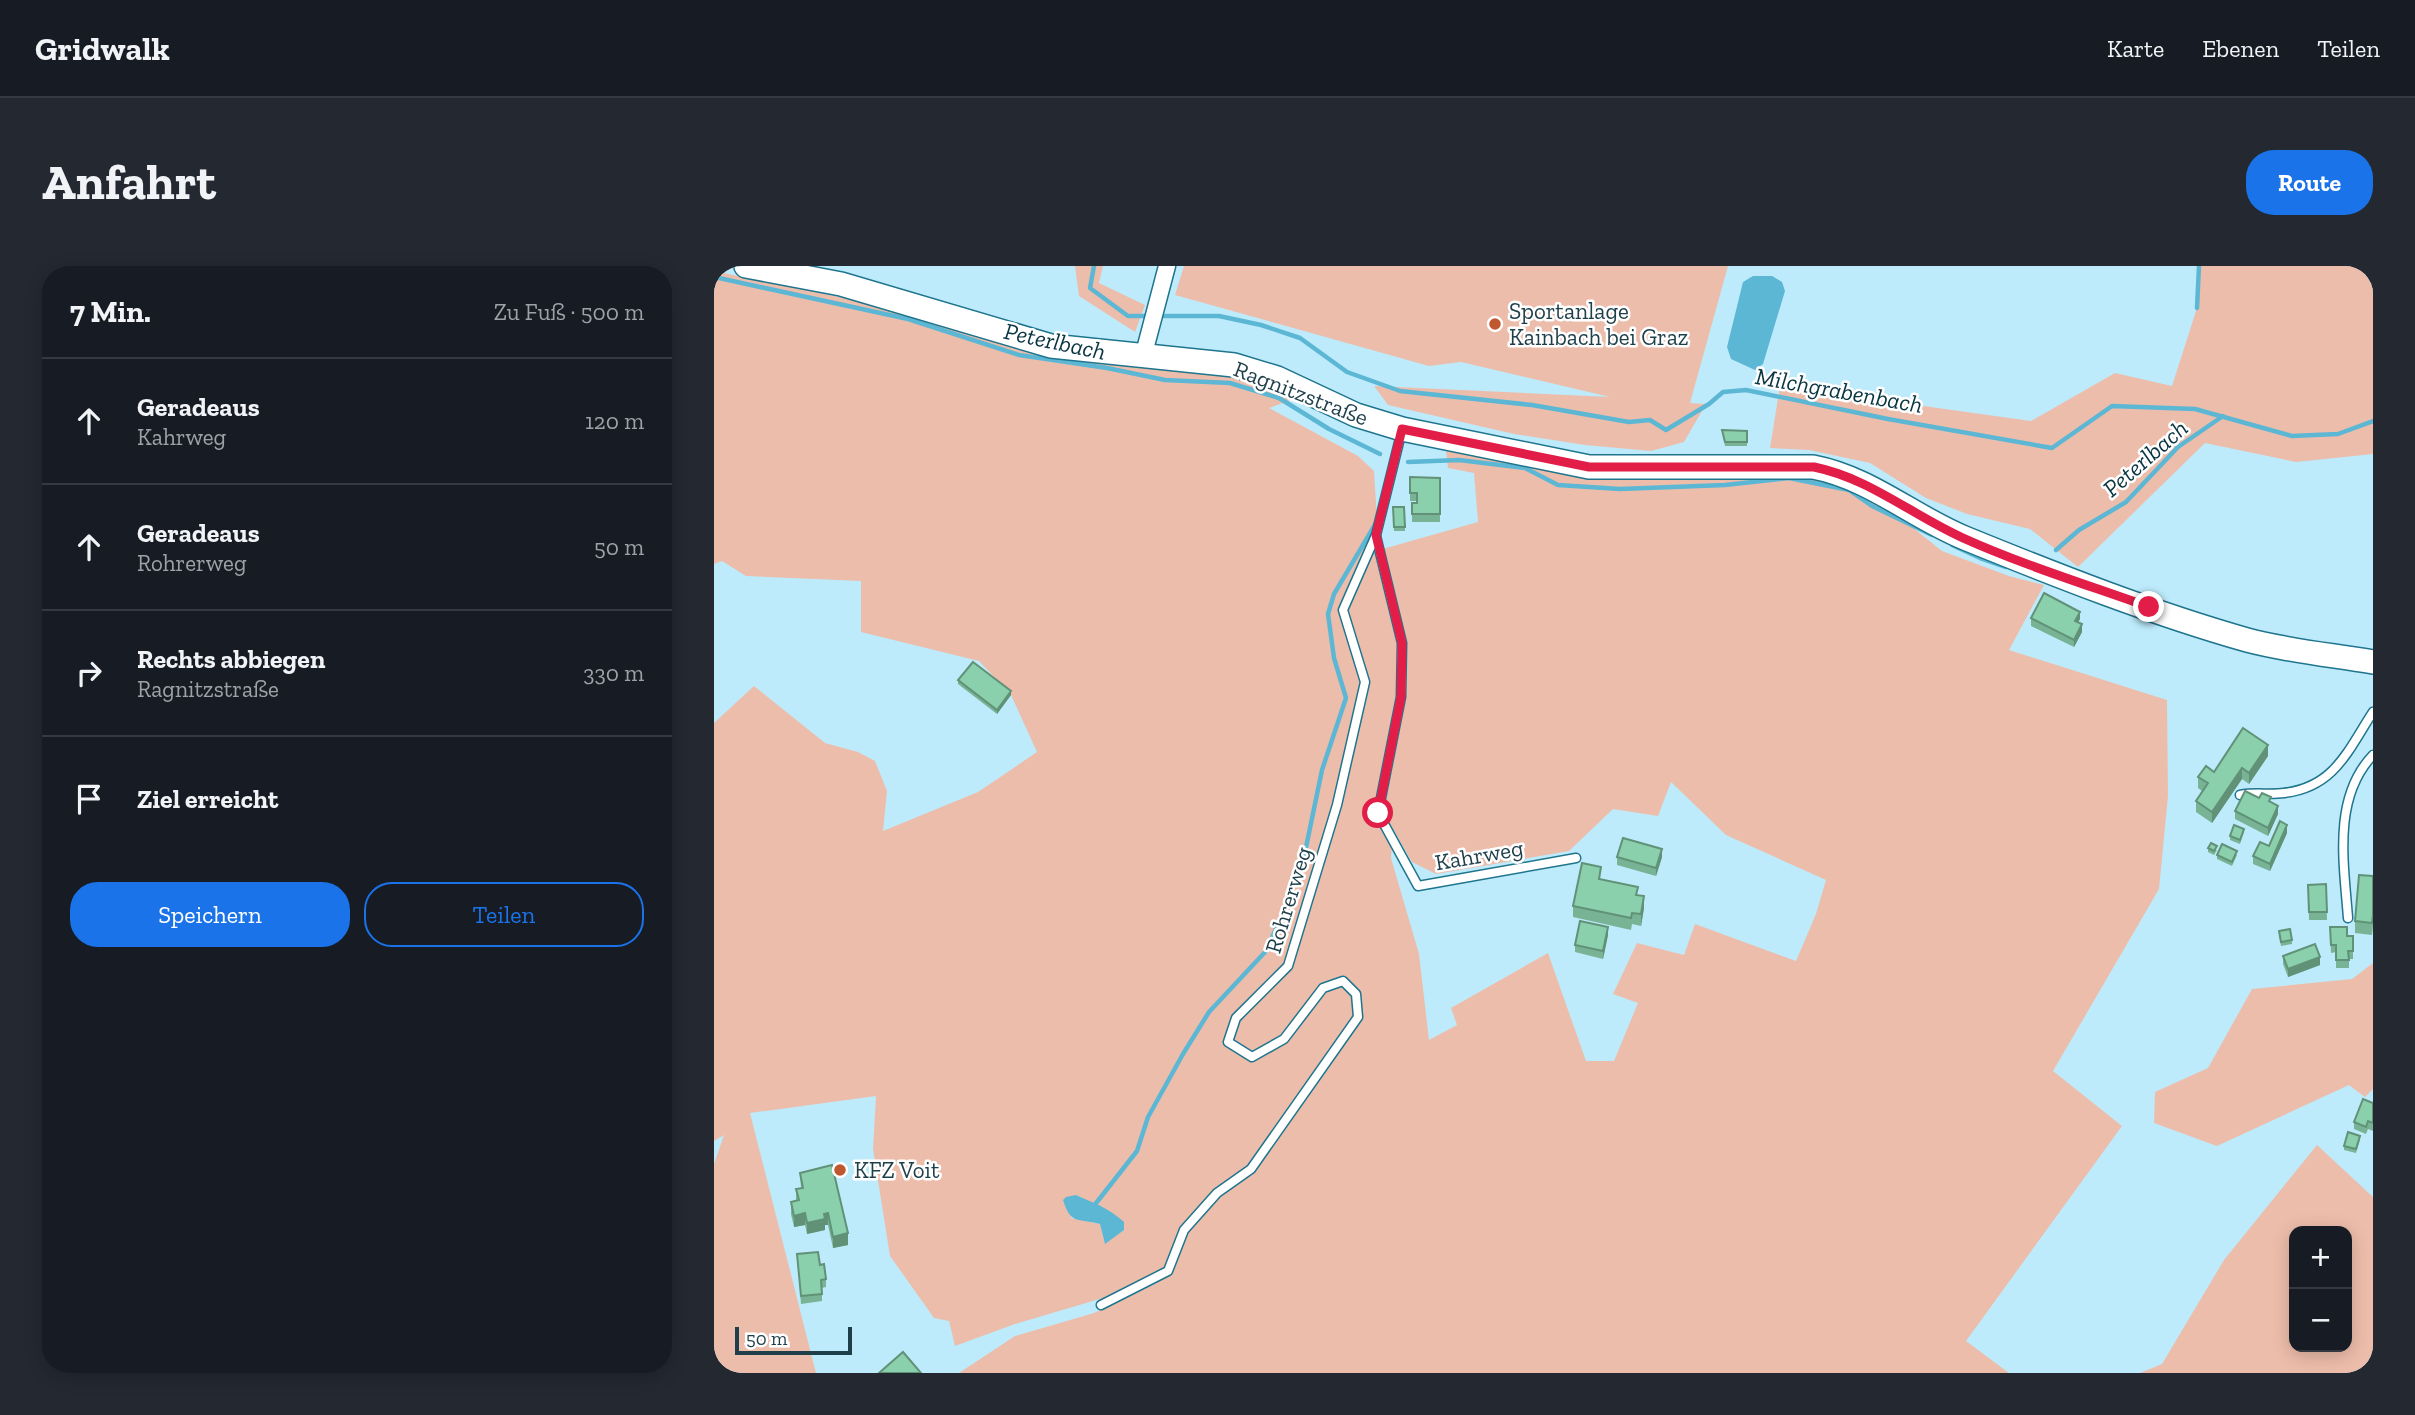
<!DOCTYPE html>
<html lang="de">
<head>
<meta charset="utf-8">
<style>
	:root { --surface:#171b24; --page:#242831; --text:#f1f3f6; --muted:#9ea1a6; --line:#363941; --accent:#1a73e8 }
	body { margin:0; font-family:"Zilla Slab",serif; background:var(--page); color:var(--text) }
	.controls { position:absolute; right:21px; bottom:21px; display:grid; overflow:hidden; border-radius:14px; box-shadow:0 4px 18px #0003 }
	.controls button { width:63px; height:63px; display:grid; place-items:center; padding:0; border:0; border-bottom:2px solid var(--line); background:var(--surface); color:var(--text); font:35px sans-serif }
	.scale { position:absolute; left:21px; bottom:18px; width:117px; box-sizing:border-box; padding-left:7px; border:4px solid #1e3f4a; border-top:0; font-size:19px; line-height:24px; white-space:nowrap; color:#1e3f4a; -webkit-text-stroke:5px #fff; paint-order:stroke }
	.stop { position:absolute; width:21px; height:21px; margin:-16px; border:5px solid #e11d48; border-radius:50%; background:#fff }
	.stop.end { background:#e11d48; border-color:#fff; box-shadow:0 2px 7px #0008 }
	.list { margin:0; padding:0; list-style:none }
	h2 { display:flex; justify-content:space-between; align-items:center; height:91px; margin:0; padding:0 28px; font-size:30px }
	h2 small { font-size:23px; font-weight:400; color:var(--muted) }
	.list li { display:grid; grid-template-columns:46px 1fr auto; gap:21px; align-items:center; box-sizing:border-box; height:126px; padding:0 28px; border-top:2px solid var(--line) }
	.list b { display:block; font-size:26px; white-space:nowrap }
	.list p { margin:0; font-size:23px; white-space:nowrap; color:var(--muted) }
	.list em { font-size:23px; font-style:normal; color:var(--muted) }
	.actions { display:flex; gap:14px; padding:21px 28px }
	.actions a { flex:1; padding:16px 0; border:2px solid var(--accent); border-radius:28px; text-align:center; font-size:24px; color:var(--accent) }
	.actions .main { background:var(--accent); color:#fff }
	.icon { flex:none; width:38px; height:38px; fill:none; stroke:currentColor; stroke-width:2; stroke-linecap:round; stroke-linejoin:round }
	.map { position:relative; flex:none; width:1659px; height:1107px; overflow:hidden; border-radius:28px }
	header { display:flex; align-items:center; gap:42px; box-sizing:border-box; height:98px; padding:0 35px; background:var(--surface); border-bottom:2px solid var(--line) }
	header strong { font-size:33px }
	nav { display:flex; gap:38px; margin-inline-start:auto; font-size:24px }
	.intro { display:flex; align-items:center; justify-content:space-between; box-sizing:border-box; height:168px; padding:0 42px }
	h1 { margin:0; font-size:49px }
	.button { padding:18px 32px; border-radius:28px; background:var(--accent); color:#fff; font-size:24px; font-weight:700 }
	main { display:flex; gap:42px; padding:0 42px }
	aside { flex:1; background:var(--surface); border-radius:28px; box-shadow:0 4px 18px #0003 }
	.map>svg:first-child { display:block }
	.green { fill:#edbdab; fill-rule:evenodd }
	.water { fill:#5cb7d4 }
	.lines { fill:none; stroke-linecap:round; stroke-linejoin:round }
	.stream { stroke:#5cb7d4; stroke-width:4.5 }
	.lane-casing { stroke:#1e758d; stroke-width:11 }
	.street-casing { stroke:#1e758d; stroke-width:19 }
	.secondary-casing { stroke:#1e758d; stroke-width:26 }
	.lane { stroke:#fff; stroke-width:8 }
	.street { stroke:#fff; stroke-width:16 }
	.secondary { stroke:#fff; stroke-width:23 }
	.wall { fill:#77b394 }
	.shaded-wall { fill:#619278 }
	.building { fill:#8ad0ac; stroke:#619278; stroke-width:2 }
	.route { stroke:#e11d48; stroke-width:9 }
	.poi-dot { fill:#bf582e; stroke:#fff; stroke-width:2.5 }
	.labels { text-anchor:middle; dominant-baseline:central; stroke-width:5; stroke-linejoin:round; paint-order:stroke }
	.poi-label { font-size:23px; fill:#1e3f4a; stroke:#fff; text-anchor:start }
	.street-label { font-size:23px; fill:#1e3f4a; stroke:#fff }
	.water-label { font-size:24px; font-style:italic; fill:#093542; stroke:#fff }
</style>
</head>
<body>
<header>
<strong>Gridwalk</strong>
<nav><a>Karte</a><a>Ebenen</a><a>Teilen</a></nav>
</header>
<div class="intro"><h1>Anfahrt</h1><a class="button">Route</a></div>
<main>
<aside>
<h2>7 Min.<small>Zu Fuß · 500 m</small></h2>
<ul class="list">
<li><svg class="icon" aria-label="ahead" viewBox="0 0 24 24"><path d="M12 20V5M6 11l6-6 6 6"/></svg><div><b>Geradeaus</b><p>Kahrweg</p></div><em>120 m</em></li>
<li><svg class="icon" aria-label="ahead" viewBox="0 0 24 24"><path d="M12 20V5M6 11l6-6 6 6"/></svg><div><b>Geradeaus</b><p>Rohrerweg</p></div><em>50 m</em></li>
<li><svg class="icon" aria-label="right" viewBox="0 0 24 24"><path d="M7 20v-9h11M14 6l5 5-5 5"/></svg><div><b>Rechts abbiegen</b><p>Ragnitzstraße</p></div><em>330 m</em></li>
<li><svg class="icon" aria-label="arrive" viewBox="0 0 24 24"><path d="M6 21V4h12l-3 4 3 4H6"/></svg><div><b>Ziel erreicht</b></div></li>
</ul>
<div class="actions"><a class="main">Speichern</a><a>Teilen</a></div>
</aside>
<div class="map">
<svg width="1659" height="1107" viewBox="0 0 1659 1107">
	<rect width="100%" height="100%" fill="#bdebfb"/>
	<g class="green">
		<polygon points="361,0 389,0 385,17 431,39 421,66 365,30"/>
		<polygon points="470,0 1014,0 976,137 992,138 970,176 937,185 871,179 800,168 674,139 660,120 896,131 747,96 715,100 461,29"/>
		<polygon points="1485,0 1659,0 1659,188 1582,196 1491,177 1364,301 1316,263 1253,248 1212,232 1156,197 1095,184 1056,182 1066,120 1317,155 1401,107 1458,120 1483,42"/>
		<path d="M 0,5 L 159,38 L 323,86 L 408,100 L 511,109 L 582,132 L 555,142 L 644,190 L 660,205 L 665,284 L 764,256 L 760,207 L 734,202 L 732,184 L 782,189 L 881,209 L 937,213 L 986,209 L 1121,212 L 1159,230 L 1228,285 L 1295,310 L 1330,319 L 1295,384 L 1453,434 L 1454,530 L 1445,623 L 1339,805 L 1408,860 L 1252,1075 L 1295,1107 L 245,1107 L 301,1070 L 380,1047 L 443,1017 L 438,1008 L 389,1032 L 301,1058 L 241,1080 L 235,1055 L 220,1052 L 176,990 L 159,883 L 162,830 L 36,847 L 102,1107 L 0,1107 L 0,898 L 10,869 L 0,875 L 0,457 L 40,420 L 111,477 L 144,486 L 161,495 L 173,525 L 169,565 L 264,526 L 323,486 L 297,429 L 265,395 L 147,366 L 147,315 L 32,310 L 8,295 L 0,298 ZM 957,516 L 1012,569 L 1112,614 L 1102,648 L 1082,695 L 981,658 L 970,689 L 923,677 L 899,728 L 924,737 L 900,795 L 872,795 L 834,687 L 737,742 L 743,759 L 715,774 L 705,688 L 677,592 L 679,563 L 698,596 L 722,608 L 855,585 L 899,543 L 944,550 ZM 362,929 L 372,934 L 410,964 L 391,977 L 386,958 L 357,952 Z"/>
		<polygon points="1659,697 1659,823 1651,831 1635,819 1503,880 1440,857 1441,826 1494,802 1538,723 1638,713"/>
		<path d="M 1603,879 L 1659,931 L 1659,1107 L 1426,1107 L 1448,1098 L 1510,994 ZM 1633,965 L 1633,1081 L 1580,1081 L 1580,965 Z"/>
	</g>
	<g class="water">
		<polygon points="1039,10 1058,10 1068,16 1071,25 1049,98 1041,104 1017,93 1013,81 1029,16"/>
		<path d="M 362,929 C 380,937 395,942 410,956 L 410,964 L 391,978 L 386,958 C 363,952 357,959 349,934 L 352,931 Z"/>
	</g>
	<g class="lines">
		<g class="stream">
			<polyline points="380,0 376,22 414,50 435,50"/>
			<polyline points="0,11 194,53 305,89 393,102 451,114 516,117 565,132 615,163 666,188"/>
			<polyline points="1483,42 1485,0"/>
			<polyline points="444,50 505,50 547,59 586,72 633,106 686,125 818,139 915,156 936,154 952,164 995,138 1009,126 1032,124 1174,153 1338,182 1398,140 1481,143 1578,170 1624,168 1659,155"/>
			<polyline points="694,196 745,194 811,202 844,219 906,223 1011,219 1075,212 1135,224 1158,240 1218,269"/>
			<polyline points="1238,279 1266,292 1292,301"/>
			<polyline points="1342,284 1365,264 1412,236 1464,181 1509,150"/>
			<polyline points="379,941 423,885 434,851 469,788 495,746 552,685 569,647 590,591 608,504 632,432 620,392 614,348 620,328 662,257"/>
		</g>
		<defs>
			<g id="lane">
				<polyline points="662,270 688,377 687,431 664,547 704,620 862,592"/>
				<path d="M 1526,529 C 1541,526 1555,529 1570,527 C 1621,521 1634,484 1659,446"/>
				<path d="M 1634,652 C 1630,598 1618,532 1659,489"/>
				<polyline points="387,1039 454,1005 470,964 503,927 537,903 644,751 642,728 629,715 609,722 570,773 538,791 514,776 522,752 574,700 623,539 651,416 629,344 662,269 688,164"/>
			</g>
			<polyline id="street" points="429,91 453,0"/>
			<path id="secondary" d="M 32,0 L 127,18 L 337,80 L 520,99 L 563,112 L 642,149 L 688,163 L 875,201 L 1099,201 C 1157,212 1200,252 1253,273 C 1344,310 1438,347 1533,374 C 1574,385 1618,389 1659,396"/>
		</defs>
		<use href="#lane" class="lane-casing"/>
		<use href="#street" class="street-casing"/>
		<use href="#secondary" class="secondary-casing"/>
		<use href="#lane" class="lane"/>
		<use href="#street" class="street"/>
		<use href="#secondary" class="secondary"/>
	</g>
	<g class="wall">
		<polygon points="1008,164 1033,165 1033,180 1011,180"/>
		<polygon points="696,211 726,212 726,256 698,256 698,237 703,237 703,235 696,235"/>
		<polygon points="679,241 690,241 691,265 680,265"/>
		<polygon points="1317,352 1366,353 1364,356 1368,366 1360,381 1317,360"/>
		<polygon points="244,414 297,429 283,448 244,418"/>
		<polygon points="1554,490 1535,518 1528,513 1498,557 1482,546 1482,535 1488,525 1484,522 1484,511"/>
		<polygon points="1545,532 1557,536 1564,548 1554,570 1521,553 1521,545"/>
		<polygon points="1530,566 1526,578 1516,574 1516,570"/>
		<polygon points="1573,567 1556,605 1539,598 1539,590"/>
		<polygon points="1494,582 1503,584 1500,589 1494,586"/>
		<polygon points="1503,589 1523,589 1518,600 1503,593"/>
		<polygon points="903,591 948,591 942,610 903,599"/>
		<polygon points="1659,610 1659,660 1658,669 1641,667 1641,655"/>
		<polygon points="1612,618 1613,654 1595,654 1594,619"/>
		<polygon points="924,629 930,642 927,660 918,658 917,664 859,651 859,640"/>
		<polygon points="1616,661 1633,670 1639,670 1639,693 1635,693 1635,702 1622,702 1622,686 1617,687"/>
		<polygon points="1565,665 1578,674 1578,678 1567,680"/>
		<polygon points="894,669 889,693 861,686 861,679"/>
		<polygon points="1569,690 1606,699 1574,711 1569,698"/>
		<polygon points="1659,837 1659,865 1654,863 1652,868 1640,863 1640,856"/>
		<polygon points="1646,874 1642,887 1630,884 1630,880"/>
		<polygon points="86,907 134,979 119,982 114,959 111,959 111,964 93,968 91,959 80,961 77,948 77,936 82,935 82,923 87,922"/>
		<polygon points="83,988 106,999 112,1013 112,1021 108,1022 108,1035 87,1038"/>
	</g>
	<g class="shaded-wall">
		<polygon points="1366,346 1366,353 1361,362 1361,355"/>
		<polygon points="1368,358 1368,366 1360,381 1360,374"/>
		<polygon points="297,425 297,429 283,448 283,444"/>
		<polygon points="1554,479 1554,490 1535,518 1535,507"/>
		<polygon points="1528,502 1528,513 1498,557 1498,546"/>
		<polygon points="1564,540 1564,548 1554,570 1554,562"/>
		<polygon points="1573,559 1573,567 1556,605 1556,598"/>
		<polygon points="948,583 948,591 942,610 942,602"/>
		<polygon points="930,630 930,642 927,660 927,648"/>
		<polygon points="894,661 894,669 889,693 889,685"/>
		<polygon points="1606,691 1606,699 1574,711 1574,703"/>
		<polygon points="91,947 91,959 80,961 80,950"/>
		<polygon points="114,947 114,959 111,959 111,964 93,968 93,957"/>
		<polygon points="134,967 134,979 119,982 119,971"/>
	</g>
	<g class="building">
		<polygon points="1008,164 1033,165 1033,176 1011,176"/>
		<polygon points="696,211 726,212 726,248 698,248 698,237 703,237 703,227 696,227"/>
		<polygon points="679,241 690,241 691,261 680,261"/>
		<polygon points="1330,327 1366,346 1361,355 1368,358 1360,374 1317,352"/>
		<polygon points="259,396 297,425 283,444 244,414"/>
		<polygon points="1529,462 1554,479 1535,507 1528,502 1498,546 1482,535 1494,517 1484,511 1492,500 1500,506"/>
		<polygon points="1531,525 1545,532 1548,527 1557,531 1555,535 1564,540 1554,562 1521,545"/>
		<polygon points="1566,555 1573,559 1556,598 1539,590 1546,576 1555,580"/>
		<polygon points="1520,559 1530,563 1526,574 1516,570"/>
		<polygon points="909,572 948,583 942,602 903,591"/>
		<polygon points="1497,577 1503,580 1500,585 1494,582"/>
		<polygon points="1508,578 1523,585 1518,596 1503,589"/>
		<polygon points="868,597 887,601 885,613 924,621 922,629 930,630 927,648 918,647 917,652 859,640"/>
		<polygon points="1645,609 1659,610 1659,649 1658,657 1641,655"/>
		<polygon points="1612,618 1613,646 1595,646 1594,619"/>
		<polygon points="866,655 894,661 889,685 861,679"/>
		<polygon points="1616,661 1633,661 1633,670 1639,670 1639,685 1634,685 1635,694 1622,694 1622,679 1617,679"/>
		<polygon points="1576,663 1578,674 1567,676 1565,665"/>
		<polygon points="1601,678 1606,691 1574,703 1569,690"/>
		<polygon points="1649,833 1659,837 1659,857 1654,855 1652,861 1640,856"/>
		<polygon points="1634,866 1646,870 1642,883 1630,880"/>
		<polygon points="118,899 134,967 119,971 114,947 110,948 111,953 93,957 91,947 80,950 77,936 85,934 82,923 89,922 86,907"/>
		<polygon points="104,986 106,999 110,998 112,1013 107,1014 108,1028 87,1030 83,988"/>
		<polygon points="189,1086 207,1107 165,1107"/>
	</g>
	<g class="lines">
		<path class="route" d="M 664,547 L 687,431 L 688,377 L 662,269 L 688,163 L 875,201 L 1100,201 C 1155,212 1198,249 1249,272 C 1309,299 1374,319 1435,341"/>
	</g>
	<g class="poi-dot">
		<circle cx="781" cy="58" r="7"/>
		<circle cx="126" cy="904" r="7"/>
	</g>
	<g class="labels">
		<g class="poi-label">
			<text x="795" y="45">Sportanlage<tspan x="795" dy="26">Kainbach bei Graz</tspan></text>
			<text x="140" y="904">KFZ Voit</text>
		</g>
		<g class="street-label">
			<text transform="translate(587 127) rotate(21)">Ragnitzstraße</text>
			<text transform="translate(765 589) rotate(-10)">Kahrweg</text>
			<text transform="translate(574 634) rotate(-73)">Rohrerweg</text>
		</g>
		<g class="water-label">
			<text transform="translate(341 75) rotate(12)">Peterlbach</text>
			<text transform="translate(1125 124) rotate(10)">Milchgrabenbach</text>
			<text transform="translate(1431 192) rotate(-41)">Peterlbach</text>
		</g>
	</g>
</svg>
<div class="controls">
<button>+</button>
<button>−</button>
</div>
<div class="scale">50 m</div>
<div class="stop" style="left:664px;top:547px"></div>
<div class="stop end" style="left:1435px;top:341px"></div>
</div>
</main>
</body>
</html>
